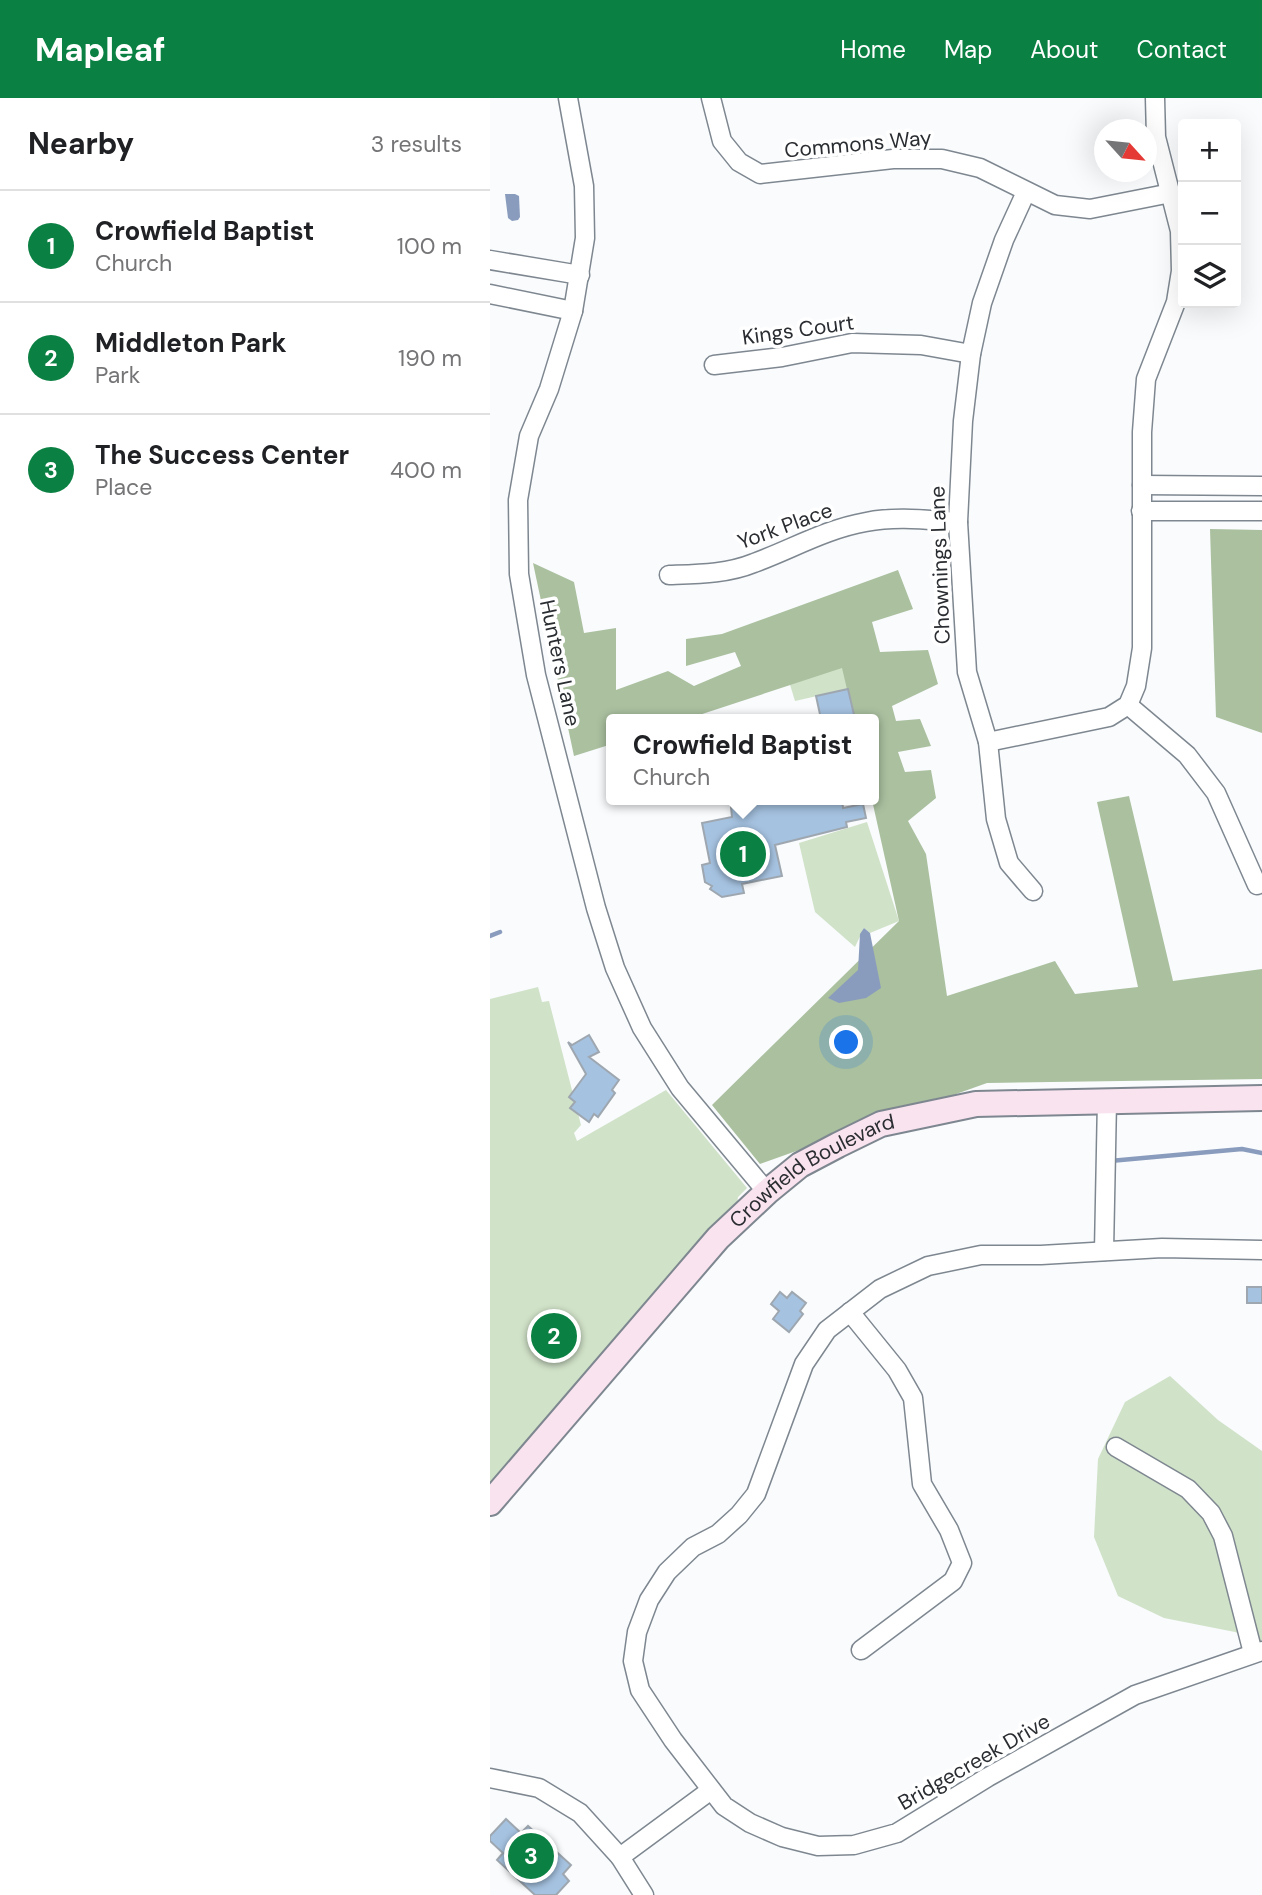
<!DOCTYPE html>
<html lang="en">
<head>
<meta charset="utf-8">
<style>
	:root { --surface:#fff; --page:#f6f6f6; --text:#202124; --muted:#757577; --line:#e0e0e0; --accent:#0b8043 }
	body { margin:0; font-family:"DM Sans",sans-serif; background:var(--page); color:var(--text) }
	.controls { position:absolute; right:21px; top:21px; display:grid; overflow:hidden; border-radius:7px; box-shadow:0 7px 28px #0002 }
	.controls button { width:63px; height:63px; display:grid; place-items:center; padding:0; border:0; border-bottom:2px solid var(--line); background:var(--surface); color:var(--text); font:35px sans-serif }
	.compass { position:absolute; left:604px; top:21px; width:63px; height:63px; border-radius:50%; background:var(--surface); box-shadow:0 7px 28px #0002; rotate:117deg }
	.you { position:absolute; left:357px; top:945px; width:24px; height:24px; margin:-18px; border:5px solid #fff; border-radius:50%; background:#1a73e8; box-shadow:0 0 0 10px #1a73e833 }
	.badge { display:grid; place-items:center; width:46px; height:46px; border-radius:50%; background:var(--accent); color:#fff; font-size:23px; font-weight:700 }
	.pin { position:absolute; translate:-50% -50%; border:4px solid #fff; box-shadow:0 2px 7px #0006 }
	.popup { position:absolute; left:116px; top:616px; width:273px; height:91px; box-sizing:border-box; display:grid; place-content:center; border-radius:7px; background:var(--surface); filter:drop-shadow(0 2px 5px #0005); font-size:23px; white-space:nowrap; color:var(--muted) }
	.popup b { font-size:26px; color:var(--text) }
	.popup::after { content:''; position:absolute; left:50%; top:100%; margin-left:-14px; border:14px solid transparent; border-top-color:var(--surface) }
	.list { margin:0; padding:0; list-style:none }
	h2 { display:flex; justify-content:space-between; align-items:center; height:91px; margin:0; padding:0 28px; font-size:30px }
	h2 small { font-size:23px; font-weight:400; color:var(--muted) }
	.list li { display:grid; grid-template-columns:46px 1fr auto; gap:21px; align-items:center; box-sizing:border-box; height:112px; padding:0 28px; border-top:2px solid var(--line) }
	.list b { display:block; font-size:26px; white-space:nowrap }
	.list p { margin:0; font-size:23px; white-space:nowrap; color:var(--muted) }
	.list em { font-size:23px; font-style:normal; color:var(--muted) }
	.icon { flex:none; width:38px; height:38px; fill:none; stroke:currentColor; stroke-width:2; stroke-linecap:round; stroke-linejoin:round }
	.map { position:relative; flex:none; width:772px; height:1797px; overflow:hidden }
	header { display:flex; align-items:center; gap:42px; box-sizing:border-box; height:98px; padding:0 35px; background:var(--accent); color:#fff }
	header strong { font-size:33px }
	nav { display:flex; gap:38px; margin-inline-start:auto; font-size:24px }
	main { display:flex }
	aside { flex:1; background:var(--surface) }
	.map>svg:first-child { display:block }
	.green { fill:#d0e2c8 }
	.forest { fill:#aac09f }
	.water { fill:#8a9cbd }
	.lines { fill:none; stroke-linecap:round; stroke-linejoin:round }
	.stream { stroke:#8a9cbd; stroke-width:4.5 }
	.building { fill:#a5c2e0; stroke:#9ea7b0; stroke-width:2 }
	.minor-casing { stroke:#7e8790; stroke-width:21 }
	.secondary-casing { stroke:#7e8790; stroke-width:28 }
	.minor { stroke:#fff; stroke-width:18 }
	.secondary { stroke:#f9e3ef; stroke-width:24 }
	.labels { text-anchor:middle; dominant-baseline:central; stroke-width:7; stroke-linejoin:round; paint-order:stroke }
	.street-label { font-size:21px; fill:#2a2d31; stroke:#fff }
</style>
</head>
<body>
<header>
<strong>Mapleaf</strong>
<nav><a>Home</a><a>Map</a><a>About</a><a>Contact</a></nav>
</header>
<main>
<aside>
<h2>Nearby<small>3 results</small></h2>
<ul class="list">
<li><span class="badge">1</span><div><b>Crowfield Baptist</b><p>Church</p></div><em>100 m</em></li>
<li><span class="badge">2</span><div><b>Middleton Park</b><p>Park</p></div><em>190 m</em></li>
<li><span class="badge">3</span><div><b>The Success Center</b><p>Place</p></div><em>400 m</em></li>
</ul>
</aside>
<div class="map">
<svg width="772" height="1797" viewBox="0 0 772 1797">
	<rect width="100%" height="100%" fill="#f9fbfd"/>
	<g class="green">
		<polygon points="352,560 358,591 305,603 297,577"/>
		<polygon points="377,724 409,823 380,835 374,830 365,849 325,814 309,745"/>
		<polygon points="48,889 52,904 59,903 91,1027 84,1035 87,1043 176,992 257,1090 248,1099 247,1106 160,1201 0,1385 0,901"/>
		<polygon points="680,1278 728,1322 772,1353 772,1545 745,1534 674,1520 628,1498 604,1439 608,1361 635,1304"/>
	</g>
	<g class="forest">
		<polygon points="720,431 772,432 772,635 726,619"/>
		<polygon points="43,465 84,484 94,535 126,530 126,592 178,573 204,588 251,568 245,554 196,568 196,541 232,536 408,472 423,511 382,524 390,554 438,552 448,586 402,608 406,623 430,621 441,648 408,654 415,674 441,672 446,700 418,723 436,756 457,898 565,863 585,896 648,889 607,704 639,698 683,883 772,871 772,981 497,985 270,1066 222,1007 409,823 382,702 384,702 384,621 364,621 352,570 197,621 122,621 122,646 84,658"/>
	</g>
	<g class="water">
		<polygon points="25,96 29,98 30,119 28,122 22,123 18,120 15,96"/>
		<polygon points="374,830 380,835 391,890 376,900 349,905 338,900 368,872 370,836"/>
	</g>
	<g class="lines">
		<g class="stream">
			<polyline points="0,838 10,834"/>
			<polyline points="620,1063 752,1051 772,1055"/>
		</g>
	</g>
	<g class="building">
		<polygon points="358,591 365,621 331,621 326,598"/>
		<polygon points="277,702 352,702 353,710 373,706 376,720 356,724 357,729 285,747 292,778 252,786 254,795 232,799 220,791 222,788 215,784 212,767 220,765 212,725 242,719 241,709"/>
		<polygon points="99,937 109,954 99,959 129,982 122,992 125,995 108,1019 104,1016 99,1024 80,1010 85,1004 79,999 96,976 78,944 82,947"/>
		<rect x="757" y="1189" width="15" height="16"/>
		<polygon points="290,1194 297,1200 302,1194 316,1205 310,1213 313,1216 299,1234 283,1221 289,1213 281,1206"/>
		<polygon points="16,1721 31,1735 38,1728 81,1767 73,1776 79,1783 66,1797 45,1797 7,1762 13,1755 0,1743 0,1738"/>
	</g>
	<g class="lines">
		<defs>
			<g id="minor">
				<polyline points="78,0 94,88 95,140 83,213 59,291 39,338 28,402 29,476 46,577 106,810 125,870 152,930 190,990 277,1094"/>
				<polyline points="221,0 232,43 249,64 270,76 403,61 452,61 490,70 565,107 600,111 681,95"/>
				<polyline points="536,94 514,142 492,205 481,256 473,323 468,424 477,574 498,644 506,721 519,765 543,793"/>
				<polyline points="0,162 90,177"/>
				<polyline points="0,196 83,213"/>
				<polyline points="224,267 292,259 362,245 431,247 481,256"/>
				<polyline points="652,387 772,388"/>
				<polyline points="651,413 772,413"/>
				<path d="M 179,477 C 208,476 237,476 264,465 C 302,451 336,431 376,424 C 407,418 437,422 468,424"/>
				<polyline points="638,607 697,657 726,695 767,787"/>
				<polyline points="498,644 619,619 638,607 646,588 652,550 652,334 656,281 686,204 691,173 690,133 666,39 665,0"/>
				<polyline points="772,1152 672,1150 551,1157 491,1157 438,1168 390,1191 337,1232 314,1266 266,1396 249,1417 228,1436 203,1449 177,1474 159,1502 147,1534 143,1563 150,1592 183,1642 234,1708 260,1725 292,1739 328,1748 364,1747 407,1735 498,1679 645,1597 772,1553"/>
				<polyline points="614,1153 617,1002"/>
				<polyline points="360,1214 407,1272 423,1300 432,1386 459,1432 472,1465 463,1483 371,1552"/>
				<polyline points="626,1349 698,1391 721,1415 733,1438 763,1555"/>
				<polyline points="0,1680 49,1690 90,1715 130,1759 154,1797"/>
				<polyline points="130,1759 221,1692"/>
			</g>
			<g id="secondary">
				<path id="s1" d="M 0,1405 L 228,1140 L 277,1094 L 310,1067 L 348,1047 L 391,1026 L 486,1006 L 772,1000"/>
			</g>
		</defs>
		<use href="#minor" class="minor-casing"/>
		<use href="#secondary" class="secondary-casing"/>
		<use href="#minor" class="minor"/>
		<use href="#secondary" class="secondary"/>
	</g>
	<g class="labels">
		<g class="street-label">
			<text transform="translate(368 46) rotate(-5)">Commons Way</text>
			<text transform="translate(308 232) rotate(-8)">Kings Court</text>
			<text transform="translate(295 428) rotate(-20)">York Place</text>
			<text transform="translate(450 467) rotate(-92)">Chownings Lane</text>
			<text transform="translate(70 565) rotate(78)">Hunters Lane</text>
			<text stroke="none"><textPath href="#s1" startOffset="467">Crowfield Boulevard</textPath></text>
			<text transform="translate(484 1664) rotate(-30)">Bridgecreek Drive</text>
		</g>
	</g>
</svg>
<div class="controls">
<button>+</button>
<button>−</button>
<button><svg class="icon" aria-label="layers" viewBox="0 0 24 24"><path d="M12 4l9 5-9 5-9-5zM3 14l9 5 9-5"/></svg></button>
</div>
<svg class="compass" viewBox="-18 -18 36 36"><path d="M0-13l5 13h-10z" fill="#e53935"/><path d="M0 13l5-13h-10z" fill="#757577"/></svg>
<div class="you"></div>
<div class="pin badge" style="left:253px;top:756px">1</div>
<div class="popup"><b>Crowfield Baptist</b>Church</div>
<div class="pin badge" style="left:64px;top:1238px">2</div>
<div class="pin badge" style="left:41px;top:1758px">3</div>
</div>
</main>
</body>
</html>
